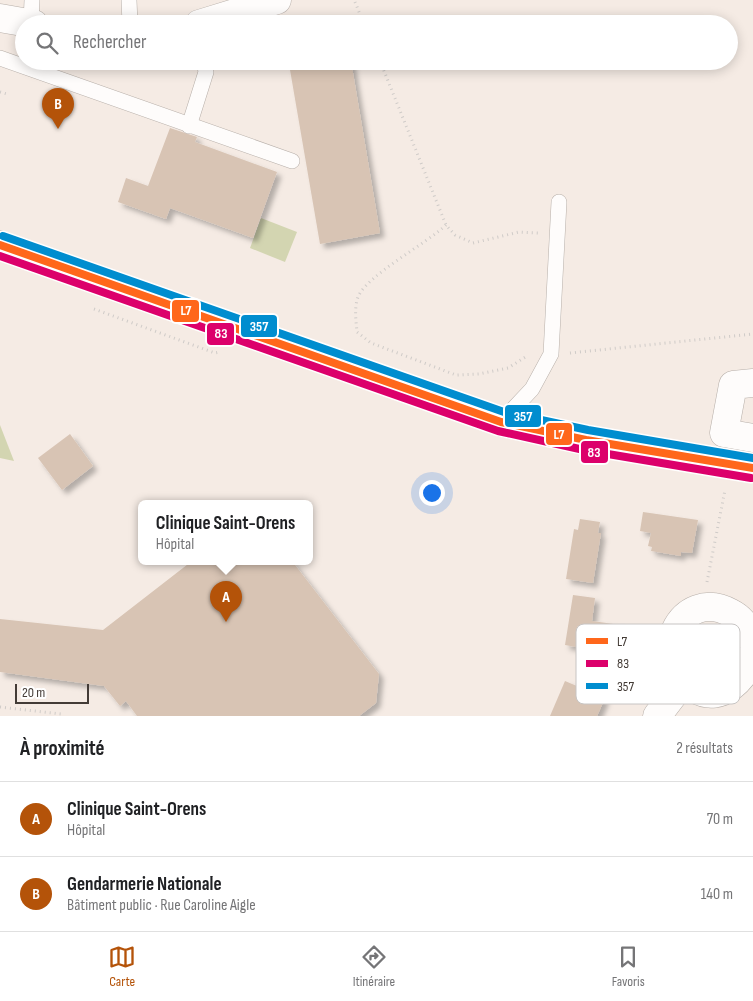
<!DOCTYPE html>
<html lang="fr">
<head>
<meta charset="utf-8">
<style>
	:root { --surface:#fff; --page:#f2f2f2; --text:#202124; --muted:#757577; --line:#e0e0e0; --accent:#b45309 }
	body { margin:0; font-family:"Sofia Sans Condensed",sans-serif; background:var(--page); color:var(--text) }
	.scale { position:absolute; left:15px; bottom:12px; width:74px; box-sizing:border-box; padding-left:5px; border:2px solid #433b36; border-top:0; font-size:14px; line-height:18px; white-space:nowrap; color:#433b36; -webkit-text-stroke:4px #fff; paint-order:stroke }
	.you { position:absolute; left:431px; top:492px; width:18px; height:18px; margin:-12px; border:4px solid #fff; border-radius:50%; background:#1a73e8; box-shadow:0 0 0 8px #1a73e833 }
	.badge { display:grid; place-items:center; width:32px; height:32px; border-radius:50%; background:var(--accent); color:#fff; font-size:16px; font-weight:700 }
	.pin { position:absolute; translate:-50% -41px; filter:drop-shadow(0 1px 2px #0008) }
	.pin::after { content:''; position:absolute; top:26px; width:18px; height:15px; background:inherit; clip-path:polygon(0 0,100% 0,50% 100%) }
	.popup { position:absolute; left:138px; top:500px; width:175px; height:65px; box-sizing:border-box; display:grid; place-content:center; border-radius:8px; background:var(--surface); filter:drop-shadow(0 1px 4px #0005); font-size:16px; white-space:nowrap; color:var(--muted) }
	.popup b { font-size:19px; color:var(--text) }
	.popup::after { content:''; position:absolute; left:50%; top:100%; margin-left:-10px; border:10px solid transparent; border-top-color:var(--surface) }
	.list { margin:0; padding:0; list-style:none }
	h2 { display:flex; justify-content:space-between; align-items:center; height:65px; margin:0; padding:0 20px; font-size:21px }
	h2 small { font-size:16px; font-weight:400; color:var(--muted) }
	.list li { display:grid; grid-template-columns:32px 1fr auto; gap:15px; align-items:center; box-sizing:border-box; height:75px; padding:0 20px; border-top:1px solid var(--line) }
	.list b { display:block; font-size:19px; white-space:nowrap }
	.list p { margin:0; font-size:16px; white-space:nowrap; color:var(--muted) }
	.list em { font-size:16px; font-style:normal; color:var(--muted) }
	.icon { flex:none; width:28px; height:28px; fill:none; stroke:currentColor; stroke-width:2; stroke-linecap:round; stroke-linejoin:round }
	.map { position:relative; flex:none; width:753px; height:716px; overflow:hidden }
	.search { position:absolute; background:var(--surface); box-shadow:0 2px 12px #0003; left:15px; right:15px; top:15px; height:55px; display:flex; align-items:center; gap:12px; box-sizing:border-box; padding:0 18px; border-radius:28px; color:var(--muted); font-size:19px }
	.sheet { height:215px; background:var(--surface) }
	nav { display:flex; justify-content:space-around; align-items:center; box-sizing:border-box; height:70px; border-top:1px solid var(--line); background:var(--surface); font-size:14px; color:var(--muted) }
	nav a { display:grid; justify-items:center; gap:2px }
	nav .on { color:var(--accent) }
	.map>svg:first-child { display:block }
	.green { fill:#d3d5b1 }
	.building { fill:#d8c4b4; filter:url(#shadow) }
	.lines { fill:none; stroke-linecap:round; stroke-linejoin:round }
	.service-casing { stroke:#b7afa9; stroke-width:16 }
	.minor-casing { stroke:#b7afa9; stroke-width:29 }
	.primary-casing { stroke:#b7afa9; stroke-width:29 }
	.path { stroke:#cfcbc8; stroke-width:3; stroke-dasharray:1 4; stroke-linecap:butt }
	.service { stroke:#fefcfb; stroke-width:15 }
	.minor { stroke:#fefcfb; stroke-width:28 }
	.primary { stroke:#fefcfb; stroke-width:28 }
	.bus-1-casing { stroke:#fff; stroke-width:11 }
	.bus-2-casing { stroke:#fff; stroke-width:11 }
	.bus-3-casing { stroke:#fff; stroke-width:11 }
	.bus-1 { stroke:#ff671b; stroke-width:8 }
	.bus-2 { stroke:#dc006b; stroke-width:8 }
	.bus-3 { stroke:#008dcf; stroke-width:8 }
	.key { fill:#fff; stroke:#c7c4c3; stroke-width:1 }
	.key-label { font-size:14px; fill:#433b36 }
	.line-badge { stroke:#fff; stroke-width:2 }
	.badge-label { font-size:14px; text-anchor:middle; font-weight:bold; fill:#fff }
</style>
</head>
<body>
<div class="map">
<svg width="753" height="716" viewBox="0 0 753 716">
	<defs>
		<filter id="shadow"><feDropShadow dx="4.5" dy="4.5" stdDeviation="2.5" flood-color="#0004"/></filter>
	</defs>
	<rect width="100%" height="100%" fill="#f5ebe4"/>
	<g class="green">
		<polygon points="261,218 297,232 285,262 250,248"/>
		<polygon points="0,425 14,461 0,458"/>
	</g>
	<g class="building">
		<polygon points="303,61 351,61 380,233 320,244 289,64"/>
		<polygon points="170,128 197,137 195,142 277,172 253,238 170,208 166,219 118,202 126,178 148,186"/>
		<polygon points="70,434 93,466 62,490 38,458"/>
		<polygon points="643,512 698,520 692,553 681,552 681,556 651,551 652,547 648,546 651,533 640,531"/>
		<polygon points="580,519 600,522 598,533 601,533 593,583 566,579 574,529 578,530"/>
		<polygon points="192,561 292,561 379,674 376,703 359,716 137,716 126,701 120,706 104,686 0,672 0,619 103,630"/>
		<polygon points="573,595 595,598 592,621 621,625 616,654 565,645"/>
		<polygon points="565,681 605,698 597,716 550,716"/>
	</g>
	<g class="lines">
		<defs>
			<g id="service">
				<polyline points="129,0 130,24"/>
				<polyline points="31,23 32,0"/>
				<polyline points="0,58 292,161"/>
				<polyline points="189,126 206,72 204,61"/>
				<polyline points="501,422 532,389 551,354 559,202"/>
			</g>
			<g id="minor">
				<polyline points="0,18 34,24"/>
				<polyline points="199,24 277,0"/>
				<polyline points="753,383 733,385 724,433 753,438"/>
				<path d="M 753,642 C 749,629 743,619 731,613 C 681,585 645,661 695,689 C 722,705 747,677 753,653"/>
				<polyline points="657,716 683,682"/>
			</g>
			<polyline id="primary" points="0,245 501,422 586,440 753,468"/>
		</defs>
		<use href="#service" class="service-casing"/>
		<use href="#minor" class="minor-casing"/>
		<use href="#primary" class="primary-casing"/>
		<g class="path">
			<polyline points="355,2 364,24"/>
			<polyline points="380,61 446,225 455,235 473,243 519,232 539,233"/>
			<polyline points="0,92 7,94"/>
			<path d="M 446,225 C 426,244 367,275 358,297 C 354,308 356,321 357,332 L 371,343 L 456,375 L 479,374 L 508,368 L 527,356"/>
			<polyline points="94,309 215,353 220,352"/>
			<polyline points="570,353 753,334"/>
			<polyline points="707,582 725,490"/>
			<polyline points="0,707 61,714 63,716"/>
		</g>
		<use href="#service" class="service"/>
		<use href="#minor" class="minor"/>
		<use href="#primary" class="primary"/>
		<defs>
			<polyline id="bus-1" points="0,245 501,422 586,440 753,468"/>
			<polyline id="bus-2" points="0,256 498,431 584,450 751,478"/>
			<polyline id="bus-3" points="3,236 504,412 588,430 753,458"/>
		</defs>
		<use href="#bus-1" class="bus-1-casing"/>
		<use href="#bus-2" class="bus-2-casing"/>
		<use href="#bus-3" class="bus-3-casing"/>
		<use href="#bus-1" class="bus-1"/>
		<use href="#bus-2" class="bus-2"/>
		<use href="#bus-3" class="bus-3"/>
	</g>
	<rect x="576" y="624" width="164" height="80" rx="8" class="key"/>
	<rect x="586" y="638" width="22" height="6" fill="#ff671b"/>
	<rect x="586" y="660" width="22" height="7" fill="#dc006b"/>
	<rect x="586" y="683" width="22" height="6" fill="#008dcf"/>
	<g class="key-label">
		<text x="617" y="646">L7</text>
		<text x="617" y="668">83</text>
		<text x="617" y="691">357</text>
	</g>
	<g class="line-badge">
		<rect x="171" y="299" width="29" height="24" rx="5" fill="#ff671b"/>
		<rect x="240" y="314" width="38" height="24" rx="5" fill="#008dcf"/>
		<rect x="206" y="322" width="29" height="24" rx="5" fill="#dc006b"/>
		<rect x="504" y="404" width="38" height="24" rx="5" fill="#008dcf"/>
		<rect x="545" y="422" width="28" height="24" rx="5" fill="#ff671b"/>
		<rect x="580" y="440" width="29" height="24" rx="5" fill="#dc006b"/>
	</g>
	<g class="badge-label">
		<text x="186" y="315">L7</text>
		<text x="259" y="331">357</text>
		<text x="221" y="338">83</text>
		<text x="523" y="421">357</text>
		<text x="559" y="439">L7</text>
		<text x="594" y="457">83</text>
	</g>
</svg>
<div class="scale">20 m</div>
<div class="you"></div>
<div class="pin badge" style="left:226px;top:622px">A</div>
<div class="popup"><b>Clinique Saint-Orens</b>Hôpital</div>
<div class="pin badge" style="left:58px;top:129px">B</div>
<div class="search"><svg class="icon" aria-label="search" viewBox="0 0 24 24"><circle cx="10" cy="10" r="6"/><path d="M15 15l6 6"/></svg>Rechercher</div>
</div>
<section class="sheet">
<h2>À proximité<small>2 résultats</small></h2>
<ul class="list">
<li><span class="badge">A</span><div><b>Clinique Saint-Orens</b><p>Hôpital</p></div><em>70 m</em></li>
<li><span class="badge">B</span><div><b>Gendarmerie Nationale</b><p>Bâtiment public · Rue Caroline Aigle</p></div><em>140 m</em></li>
</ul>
</section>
<nav>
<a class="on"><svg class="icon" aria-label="map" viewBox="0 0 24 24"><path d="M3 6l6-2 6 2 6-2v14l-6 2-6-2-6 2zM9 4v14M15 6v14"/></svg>Carte</a>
<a><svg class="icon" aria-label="directions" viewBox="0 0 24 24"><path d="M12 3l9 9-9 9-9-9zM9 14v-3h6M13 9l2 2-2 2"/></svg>Itinéraire</a>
<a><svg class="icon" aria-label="saved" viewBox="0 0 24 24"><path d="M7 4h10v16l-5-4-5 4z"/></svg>Favoris</a>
</nav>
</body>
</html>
